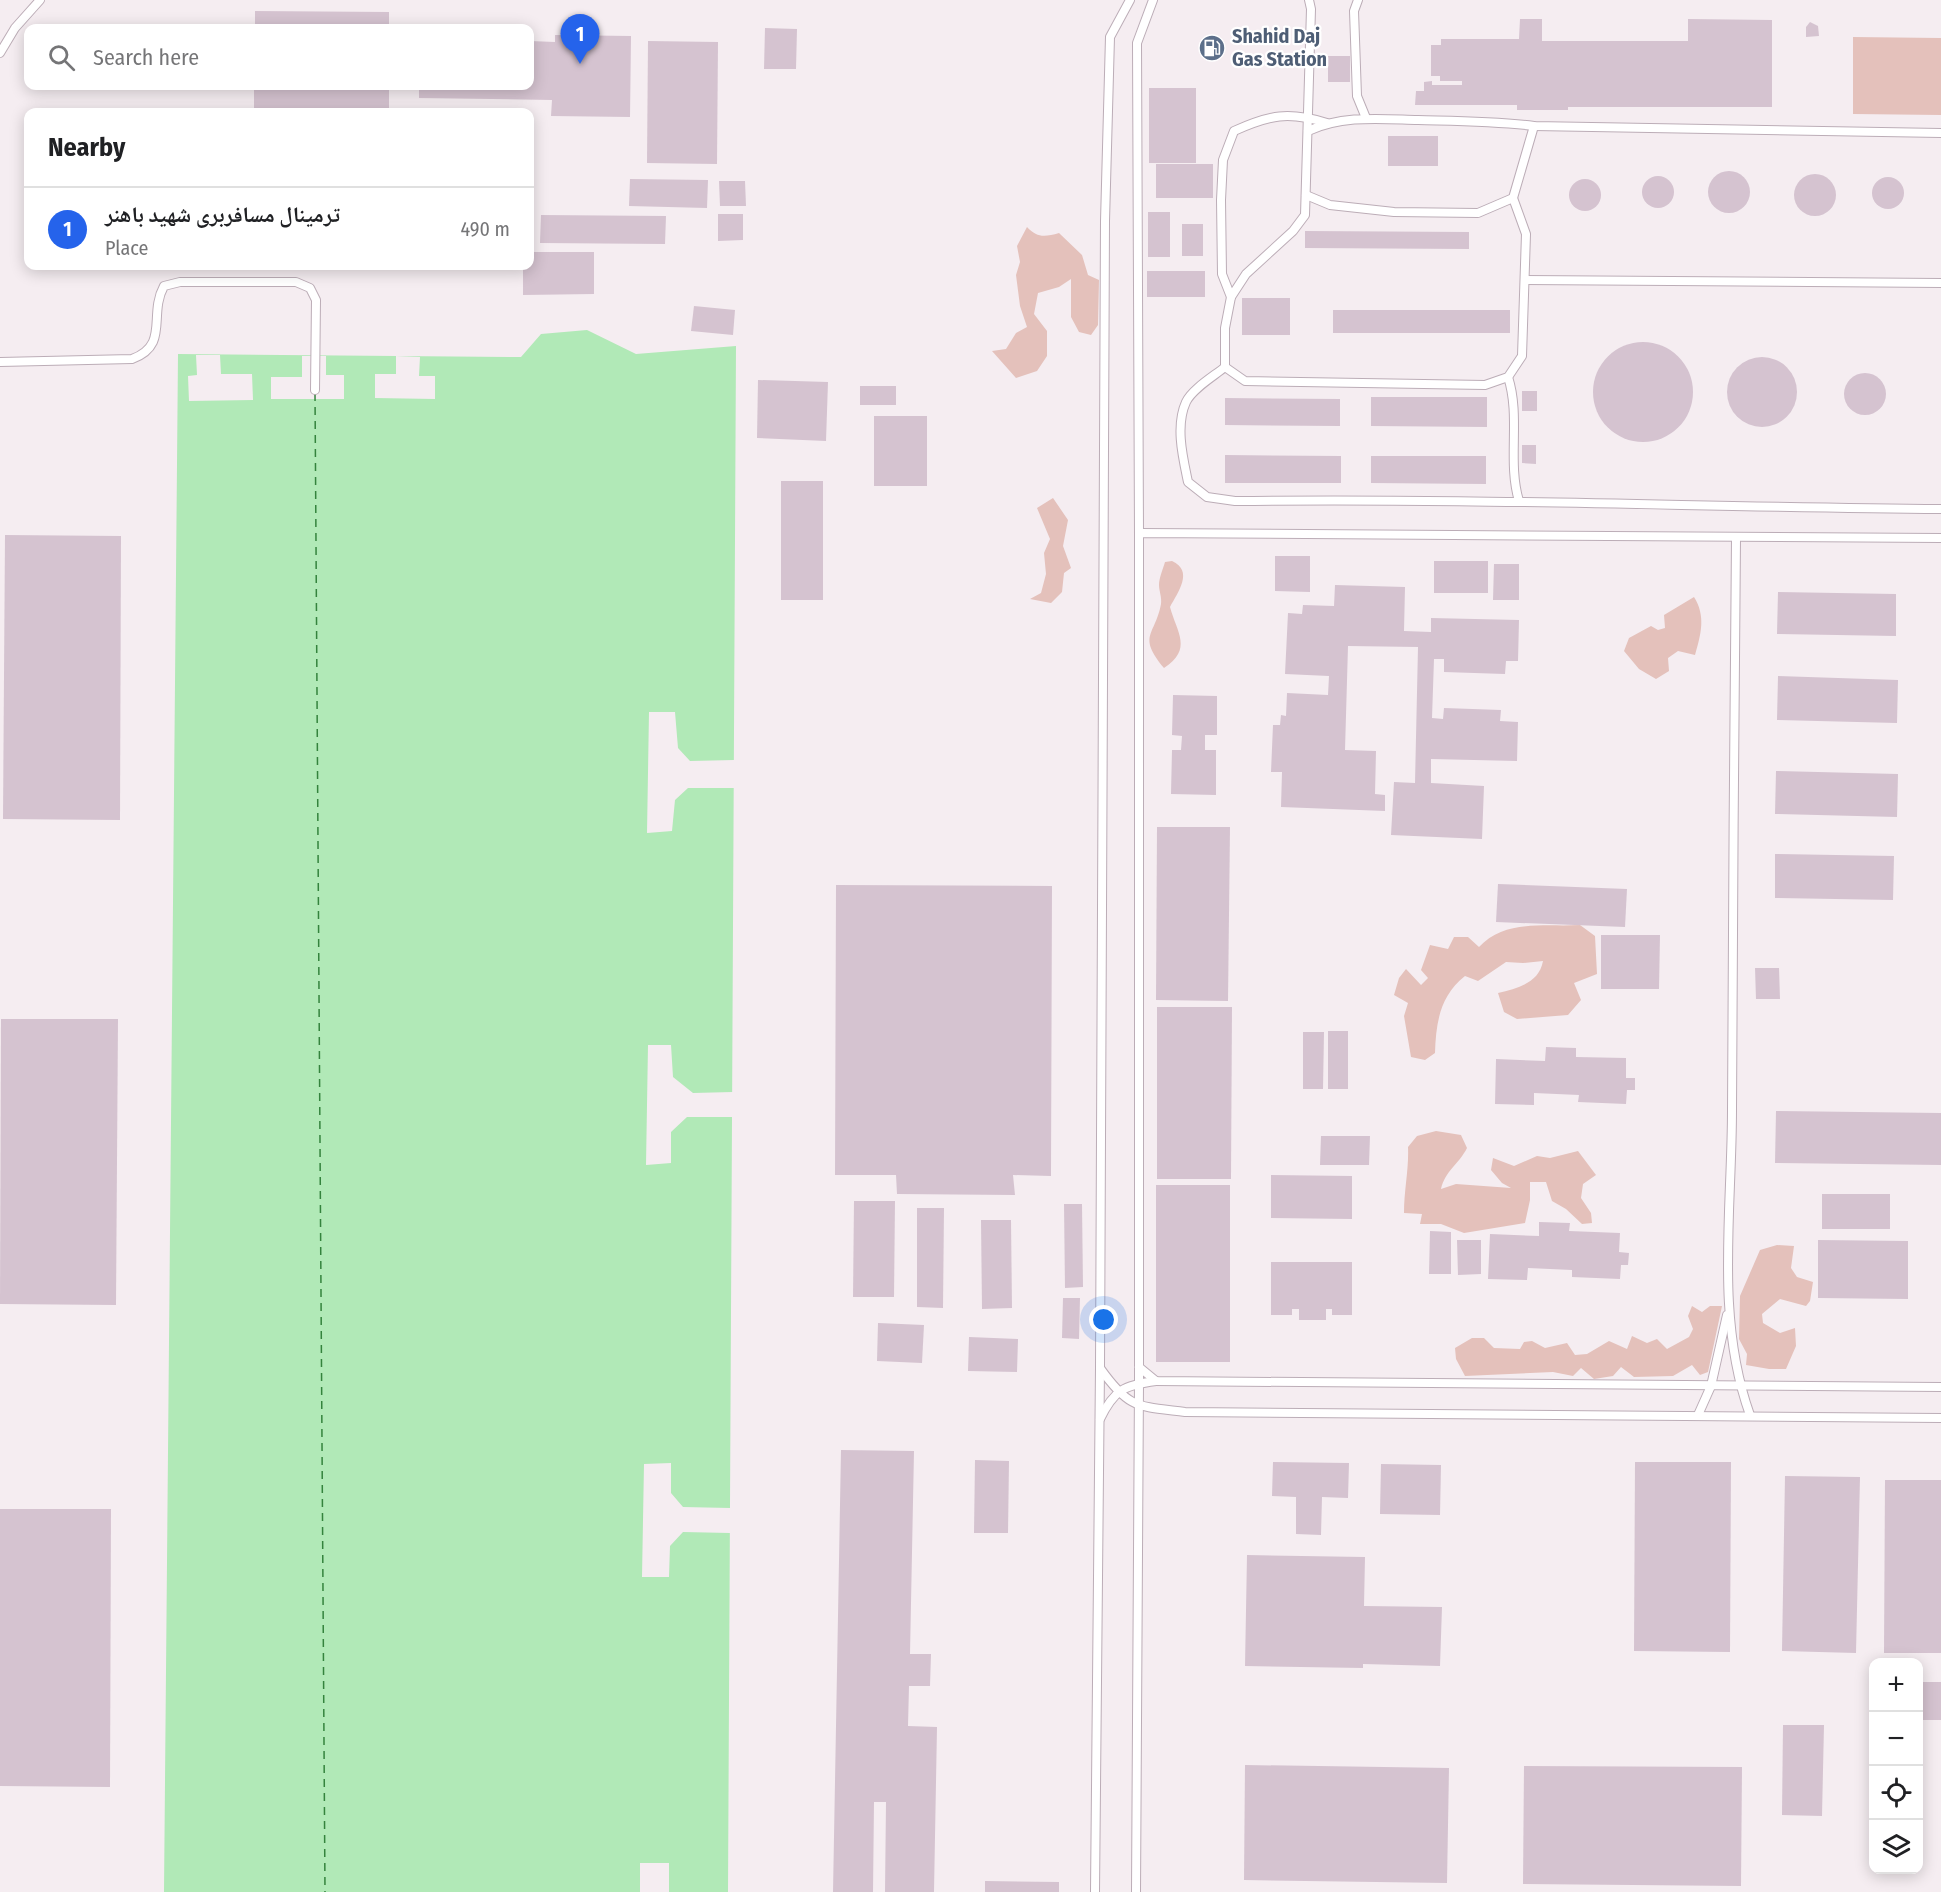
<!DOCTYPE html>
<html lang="en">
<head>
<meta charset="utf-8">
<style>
	:root { --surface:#fff; --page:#f6f6f6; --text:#202124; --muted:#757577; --line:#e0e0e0; --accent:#2563eb }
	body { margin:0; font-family:"Fira Sans Condensed","Noto Naskh Arabic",sans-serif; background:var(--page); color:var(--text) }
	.controls { position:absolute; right:18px; bottom:18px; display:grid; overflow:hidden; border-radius:12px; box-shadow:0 3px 15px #0003 }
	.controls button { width:54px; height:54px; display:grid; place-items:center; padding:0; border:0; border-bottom:2px solid var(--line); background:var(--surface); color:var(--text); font:30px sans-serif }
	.you { position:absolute; left:1104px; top:1320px; width:21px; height:21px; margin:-15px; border:4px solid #fff; border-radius:50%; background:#1a73e8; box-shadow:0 0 0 9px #1a73e833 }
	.badge { display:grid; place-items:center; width:39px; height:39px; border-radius:50%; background:var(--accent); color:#fff; font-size:20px; font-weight:700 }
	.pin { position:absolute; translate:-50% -50px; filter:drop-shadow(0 2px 3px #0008) }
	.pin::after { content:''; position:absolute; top:32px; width:21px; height:18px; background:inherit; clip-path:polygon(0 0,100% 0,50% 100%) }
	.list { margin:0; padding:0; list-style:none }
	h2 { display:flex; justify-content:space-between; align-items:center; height:78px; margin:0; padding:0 24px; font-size:26px }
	h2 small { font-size:20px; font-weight:400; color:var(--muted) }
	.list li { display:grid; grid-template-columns:39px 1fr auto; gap:18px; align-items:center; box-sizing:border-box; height:84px; padding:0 24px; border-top:2px solid var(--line) }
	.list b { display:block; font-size:22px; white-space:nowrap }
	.list p { margin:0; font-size:20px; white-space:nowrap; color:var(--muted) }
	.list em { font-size:20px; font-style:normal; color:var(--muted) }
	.icon { flex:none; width:33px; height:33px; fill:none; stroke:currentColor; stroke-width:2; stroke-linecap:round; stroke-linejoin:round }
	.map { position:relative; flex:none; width:1941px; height:1892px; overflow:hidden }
	.search { position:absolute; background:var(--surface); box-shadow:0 3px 15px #0003; left:24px; top:24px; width:510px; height:66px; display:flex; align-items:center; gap:15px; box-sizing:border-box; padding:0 21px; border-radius:12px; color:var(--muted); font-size:22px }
	.panel { position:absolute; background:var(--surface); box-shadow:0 3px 15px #0003; left:24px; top:108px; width:510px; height:162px; border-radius:12px }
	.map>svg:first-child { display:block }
	.green { fill:#e4c1bb }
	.water { fill:#b1e9b7 }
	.pier { fill:#f5edf1 }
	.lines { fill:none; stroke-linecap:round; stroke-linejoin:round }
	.ferry { stroke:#34833d; stroke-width:1.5; stroke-dasharray:8 6; stroke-linecap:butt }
	.building { fill:#d5c3d0 }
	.lane-casing { stroke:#bcadb7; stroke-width:10 }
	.lane { stroke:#fff; stroke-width:8 }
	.labels { text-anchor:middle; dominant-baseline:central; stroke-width:4.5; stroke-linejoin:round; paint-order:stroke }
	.service-label { font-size:20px; font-weight:bold; fill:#4e5e75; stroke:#fff; text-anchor:start }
</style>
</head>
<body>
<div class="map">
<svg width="1941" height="1892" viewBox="0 0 1941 1892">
	<rect width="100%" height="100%" fill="#f5edf1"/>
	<g class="green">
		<polygon points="1853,37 1941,38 1941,115 1853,114"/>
		<path d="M 1027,227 C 1037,238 1045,237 1059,233 L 1082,255 L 1088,275 L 1099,280 L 1098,325 L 1091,335 L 1079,332 L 1071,317 L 1071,279 L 1059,287 L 1038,293 L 1034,314 L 1047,331 L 1047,356 L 1037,371 L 1016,378 L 992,351 L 1006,349 L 1016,333 L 1027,327 L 1020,306 L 1016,275 L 1020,262 L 1017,246 Z"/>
		<polygon points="1053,498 1068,520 1063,546 1071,568 1064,573 1062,592 1051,603 1030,599 1041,593 1046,574 1044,553 1050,539 1037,508"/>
		<path d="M 1172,561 C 1194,571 1178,592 1170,607 C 1177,633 1193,649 1164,668 C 1137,635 1155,636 1161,604 C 1162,597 1159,591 1159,585 C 1159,578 1163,569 1165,562 Z"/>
		<path d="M 1694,597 C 1706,616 1701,634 1695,655 L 1678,651 L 1668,658 L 1669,671 L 1656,679 L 1639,669 L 1624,651 L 1629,638 L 1651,626 L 1658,630 L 1665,628 L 1664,615 Z"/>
		<path d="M 1580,925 L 1595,936 L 1597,974 L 1574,983 L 1581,1000 L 1568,1015 L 1517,1019 L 1504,1012 L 1498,993 C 1518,988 1539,983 1543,961 L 1523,963 L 1506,962 L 1478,981 L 1465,976 C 1440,996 1436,1022 1435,1053 L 1425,1060 L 1411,1057 L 1404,1016 L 1408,1003 L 1394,995 L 1399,978 L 1406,969 L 1421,985 L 1428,978 L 1421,970 L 1430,945 L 1448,949 L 1454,937 L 1468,937 L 1479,947 C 1505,919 1544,927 1580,925 Z"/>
		<path d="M 1436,1131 L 1461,1135 L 1467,1148 C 1459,1164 1445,1171 1441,1189 L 1456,1184 L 1511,1188 L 1502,1183 L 1491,1170 L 1493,1158 L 1514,1166 L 1537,1156 L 1550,1158 L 1578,1151 L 1596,1175 L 1583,1184 L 1581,1198 L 1591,1213 L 1592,1223 L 1582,1224 L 1566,1209 L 1552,1201 L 1546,1182 L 1530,1182 L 1530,1200 L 1525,1223 L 1464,1233 L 1441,1224 L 1420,1224 L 1422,1214 L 1404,1213 C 1404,1190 1409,1169 1408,1147 L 1417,1136 Z"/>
		<polygon points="1777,1245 1794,1246 1791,1268 1797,1277 1813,1282 1810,1301 1806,1306 1780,1299 1762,1314 1763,1323 1780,1333 1795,1328 1796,1346 1786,1369 1769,1369 1746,1365 1747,1354 1739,1339 1740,1296 1760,1250"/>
		<polygon points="1692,1306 1702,1312 1710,1306 1722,1306 1708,1372 1700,1375 1692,1365 1673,1376 1634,1377 1621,1367 1613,1376 1594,1379 1581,1368 1573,1376 1553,1372 1465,1376 1456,1359 1455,1348 1472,1338 1484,1338 1494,1348 1520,1349 1524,1342 1532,1341 1545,1348 1567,1343 1575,1355 1587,1354 1609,1341 1627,1349 1632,1336 1647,1343 1657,1339 1667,1349 1689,1337 1693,1329 1688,1316"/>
	</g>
	<polygon class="water" points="587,330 636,354 736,346 728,1892 164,1892 178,354 521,357 541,334"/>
	<g class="pier">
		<polygon points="196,355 220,355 221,374 252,374 253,400 189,401 188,376 197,375"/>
		<polygon points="302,356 326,356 326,375 344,375 344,399 271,399 271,377 302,377"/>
		<polygon points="396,356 420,357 419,376 435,376 435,399 375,398 375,374 396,374"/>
		<polygon points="649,712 675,712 678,748 690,761 734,760 734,788 688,788 675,800 672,831 647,833"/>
		<polygon points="648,1045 671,1045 673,1077 693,1093 733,1092 733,1117 687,1117 671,1132 671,1163 646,1165"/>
		<polygon points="671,1463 671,1493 683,1507 730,1508 730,1533 683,1532 670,1546 669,1577 642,1577 644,1464"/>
		<rect x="640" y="1863" width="29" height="29"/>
	</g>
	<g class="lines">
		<polyline class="ferry" points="315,393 325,1892"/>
	</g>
	<g class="building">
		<polygon points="255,11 389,12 389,28 255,28"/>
		<polygon points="1520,19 1542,19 1542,41 1688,41 1688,19 1772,20 1772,107 1568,107 1568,110 1517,110 1517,105 1415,105 1416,91 1424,91 1424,82 1432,81 1432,85 1462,85 1462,81 1440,81 1440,76 1431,76 1431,45 1441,45 1441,39 1519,39"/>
		<polygon points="1810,22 1818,26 1819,36 1806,37 1806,27"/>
		<polygon points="765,28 797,29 796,69 764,69"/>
		<polygon points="555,35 631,36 630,117 551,116 552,100 419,98 419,86 530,86 530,41 555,42"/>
		<polygon points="648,41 718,42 717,164 647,163"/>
		<rect x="1328" y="56" width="22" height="26"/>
		<rect x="254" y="86" width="135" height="26"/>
		<rect x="1149" y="88" width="47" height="75"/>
		<rect x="1388" y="136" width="50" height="30"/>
		<rect x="1156" y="164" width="57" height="34"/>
		<circle cx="1729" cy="192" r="21"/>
		<circle cx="1815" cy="195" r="21"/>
		<circle cx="1658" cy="192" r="16"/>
		<circle cx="1888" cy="193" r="16"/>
		<polygon points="630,179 708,180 707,208 629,206"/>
		<circle cx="1585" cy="195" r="16"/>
		<polygon points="719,181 745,181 746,206 720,206"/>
		<rect x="1148" y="212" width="22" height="45"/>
		<polygon points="718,214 743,214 743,240 718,241"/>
		<polygon points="541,215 666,216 665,244 540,243"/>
		<rect x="1182" y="224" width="21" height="32"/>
		<polygon points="1305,231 1469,232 1469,249 1305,248"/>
		<polygon points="530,252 594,252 594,294 523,295 523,266 530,266"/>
		<rect x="1147" y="271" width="58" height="26"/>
		<rect x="1242" y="298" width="48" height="37"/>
		<polygon points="694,306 735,310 733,335 691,331"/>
		<rect x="1333" y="310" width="177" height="23"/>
		<circle cx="1643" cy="392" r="50"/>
		<circle cx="1762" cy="392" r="35"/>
		<circle cx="1865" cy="394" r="21"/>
		<polygon points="758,380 828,382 826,441 757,438"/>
		<rect x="860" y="386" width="36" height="19"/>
		<rect x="1522" y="391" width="15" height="20"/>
		<polygon points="1371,397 1487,397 1487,427 1371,426"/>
		<polygon points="1225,398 1340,399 1340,426 1225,425"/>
		<rect x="874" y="416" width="53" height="70"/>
		<polygon points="1522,445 1536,445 1536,464 1522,463"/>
		<polygon points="1225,455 1341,456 1341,483 1225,483"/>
		<polygon points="1371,456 1486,456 1486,484 1371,483"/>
		<rect x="781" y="481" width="42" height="119"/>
		<polygon points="5,535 121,536 120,820 3,819"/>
		<polygon points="1275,556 1310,556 1310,592 1275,591"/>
		<rect x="1434" y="561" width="54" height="32"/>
		<polygon points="1494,564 1519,564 1519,600 1493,600"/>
		<polygon points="1335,585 1405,587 1404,631 1431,632 1431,618 1519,620 1518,661 1506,661 1505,674 1444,672 1444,659 1434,659 1432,718 1443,719 1444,708 1501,710 1500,721 1518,722 1517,761 1431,759 1431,783 1484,786 1482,839 1391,835 1394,782 1415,783 1418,647 1348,646 1345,750 1376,751 1375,794 1385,795 1385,811 1281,807 1282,772 1271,772 1273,725 1280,725 1281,715 1286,716 1287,693 1328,695 1329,676 1285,674 1288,613 1302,614 1303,605 1334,606"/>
		<polygon points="1778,592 1896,594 1896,636 1777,634"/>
		<polygon points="1778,676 1898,680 1897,723 1777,720"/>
		<polygon points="1173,695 1217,696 1217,735 1205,735 1205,750 1216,750 1216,795 1171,794 1172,750 1181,750 1182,736 1172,735"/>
		<polygon points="1776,771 1898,774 1897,817 1775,814"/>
		<polygon points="1157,827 1230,827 1228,1001 1156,1000"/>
		<polygon points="1775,854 1894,856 1893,900 1775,898"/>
		<polygon points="1498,884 1627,889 1625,927 1496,922"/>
		<polygon points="836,885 1052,886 1051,1176 1013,1175 1015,1195 897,1194 896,1175 835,1175"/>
		<polygon points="1601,935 1660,935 1659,989 1601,989"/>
		<polygon points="1755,968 1779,968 1780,999 1756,999"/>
		<polygon points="1157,1007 1232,1007 1231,1179 1157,1179"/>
		<polygon points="1,1019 118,1019 116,1305 0,1304"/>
		<rect x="1328" y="1031" width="20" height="58"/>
		<polygon points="1303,1032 1324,1032 1323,1089 1303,1089"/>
		<polygon points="1546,1047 1576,1048 1576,1057 1626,1058 1626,1078 1635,1078 1635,1090 1627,1090 1626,1104 1578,1102 1579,1095 1534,1093 1534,1105 1495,1104 1496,1059 1545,1061"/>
		<polygon points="1776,1111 1941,1113 1941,1165 1775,1163"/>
		<polygon points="1321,1136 1370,1136 1369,1165 1320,1165"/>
		<polygon points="1271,1175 1352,1176 1352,1219 1271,1218"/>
		<rect x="1156" y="1185" width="74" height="177"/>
		<rect x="1822" y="1194" width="68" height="35"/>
		<polygon points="854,1201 895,1201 894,1297 853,1297"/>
		<polygon points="1064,1204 1082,1204 1083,1287 1065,1288"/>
		<polygon points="917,1208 944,1208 943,1308 917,1307"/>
		<polygon points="981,1220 1011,1220 1012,1308 982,1309"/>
		<polygon points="1539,1222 1570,1223 1569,1231 1620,1233 1619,1252 1629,1253 1628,1265 1621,1265 1620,1279 1572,1277 1572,1270 1528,1268 1527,1280 1488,1279 1490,1234 1539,1236"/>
		<polygon points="1430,1231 1451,1232 1451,1274 1429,1274"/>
		<polygon points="1457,1240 1481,1240 1481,1274 1458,1275"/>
		<polygon points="1818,1240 1908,1241 1908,1299 1818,1298"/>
		<polygon points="1271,1262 1352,1262 1352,1315 1332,1315 1332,1309 1326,1309 1326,1320 1299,1320 1299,1309 1292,1309 1292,1315 1271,1315"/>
		<polygon points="1063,1298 1080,1298 1079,1339 1062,1338"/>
		<polygon points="878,1323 924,1325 922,1363 877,1361"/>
		<polygon points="969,1337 1018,1339 1017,1372 968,1371"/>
		<polygon points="841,1450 914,1451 910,1654 931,1654 930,1686 909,1686 908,1726 937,1727 934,1892 885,1892 886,1802 874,1802 873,1892 833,1892"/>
		<polygon points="975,1460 1009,1461 1008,1533 974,1533"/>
		<polygon points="1273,1462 1349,1463 1348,1498 1322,1497 1321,1535 1296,1534 1296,1497 1272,1496"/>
		<polygon points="1635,1462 1731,1462 1730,1652 1634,1651"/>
		<polygon points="1381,1464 1441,1465 1440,1515 1380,1514"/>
		<polygon points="1785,1476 1860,1477 1856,1653 1782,1651"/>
		<polygon points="1885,1480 1941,1480 1941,1653 1884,1653"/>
		<polygon points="0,1509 111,1509 110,1787 0,1786"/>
		<polygon points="1247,1555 1365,1557 1364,1606 1442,1607 1440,1666 1363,1664 1363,1668 1245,1666"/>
		<rect x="1918" y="1682" width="23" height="38"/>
		<polygon points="1783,1725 1824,1725 1822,1816 1782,1815"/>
		<polygon points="1245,1765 1449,1768 1447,1883 1244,1880"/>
		<polygon points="1524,1766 1742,1767 1741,1886 1523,1884"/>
		<polygon points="985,1881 1059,1882 1059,1892 985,1892"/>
	</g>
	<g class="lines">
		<defs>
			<g id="lane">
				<path d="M 1130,0 L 1110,37 L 1105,221 L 1100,1368 C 1129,1409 1137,1406 1185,1412 L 1941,1418"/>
				<path d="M 1309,0 L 1311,9 L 1305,215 L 1293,231 L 1246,274 L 1231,297 L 1225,328 L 1225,367 C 1214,376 1192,389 1186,402 C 1175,426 1183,458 1188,482 L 1207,497 L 1235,501 C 1471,498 1706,507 1941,509"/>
				<polyline points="1358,0 1354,11 1357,96 1366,118"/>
				<polyline points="0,53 15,28 40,0"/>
				<path d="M 1308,131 C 1343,115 1379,119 1418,120 C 1457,121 1495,121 1534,126 L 1941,133"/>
				<polyline points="1306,195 1330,205 1394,212 1478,213 1513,198 1534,126"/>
				<polyline points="1525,280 1941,283"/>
				<path d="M 1231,297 L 1222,274 L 1221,200 L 1223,160 L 1234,131 C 1270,115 1288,111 1327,123"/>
				<path d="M 0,362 L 132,359 C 170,345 148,315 164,286 L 180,282 L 296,282 L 310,288 L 316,300 L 315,390"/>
				<polyline points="1225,367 1245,381 1485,385 1508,377 1522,356 1526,234 1513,198"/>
				<path d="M 1508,377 C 1521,417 1507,461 1519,501"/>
				<polyline points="1139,533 1137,43 1153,0"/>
				<path d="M 1736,538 C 1734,729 1733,919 1732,1110 C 1732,1211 1715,1318 1750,1415"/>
				<polyline points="1139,1367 1156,1381 1941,1387"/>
				<polyline points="1698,1415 1711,1386 1727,1315"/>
				<path d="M 1100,1419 C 1114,1390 1124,1385 1156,1381"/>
				<polyline points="1095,1892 1100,1368"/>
				<polyline points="1136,1892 1139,1383 1139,533 1941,538"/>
			</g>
		</defs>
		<use href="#lane" class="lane-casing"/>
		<use href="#lane" class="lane"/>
	</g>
	<defs>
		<symbol id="fuel-disc" viewBox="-11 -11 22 22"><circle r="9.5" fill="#5c6f8a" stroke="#fff"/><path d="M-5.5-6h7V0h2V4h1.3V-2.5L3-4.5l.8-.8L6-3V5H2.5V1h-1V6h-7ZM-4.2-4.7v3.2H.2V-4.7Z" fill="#fff"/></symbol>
	</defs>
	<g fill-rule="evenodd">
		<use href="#fuel-disc" x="1197" y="33" width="30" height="30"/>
	</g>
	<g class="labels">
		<g class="service-label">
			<text x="1232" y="36">Shahid Daj<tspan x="1232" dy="23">Gas Station</tspan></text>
		</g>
	</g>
</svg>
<div class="controls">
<button>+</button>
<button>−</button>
<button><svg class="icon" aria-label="locate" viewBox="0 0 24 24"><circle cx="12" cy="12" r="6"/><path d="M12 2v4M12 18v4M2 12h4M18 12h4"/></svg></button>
<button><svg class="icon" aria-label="layers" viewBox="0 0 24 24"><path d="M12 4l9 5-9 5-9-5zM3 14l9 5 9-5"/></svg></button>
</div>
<div class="you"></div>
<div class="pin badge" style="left:580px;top:64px">1</div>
<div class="search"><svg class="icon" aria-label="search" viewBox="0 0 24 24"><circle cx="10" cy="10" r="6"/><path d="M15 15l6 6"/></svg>Search here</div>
<section class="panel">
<h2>Nearby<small></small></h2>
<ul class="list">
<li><span class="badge">1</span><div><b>ترمینال مسافربری شهید باهنر</b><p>Place</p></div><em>490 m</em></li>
</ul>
</section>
</div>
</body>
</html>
